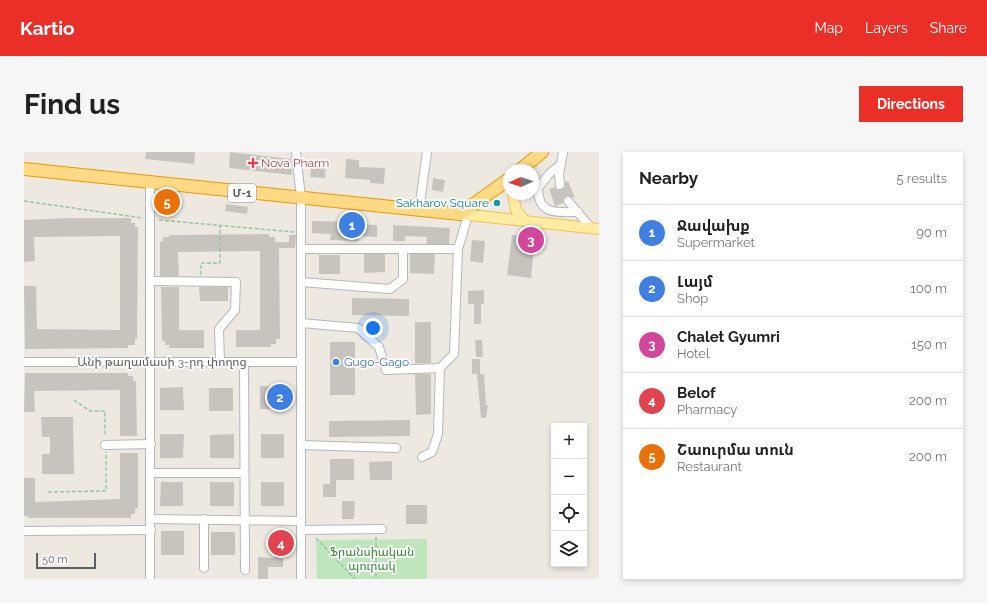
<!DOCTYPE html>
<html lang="en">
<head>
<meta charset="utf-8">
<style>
	:root { --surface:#fff; --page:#f6f6f6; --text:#202124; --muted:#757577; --line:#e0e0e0; --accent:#ea2f29 }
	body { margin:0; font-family:Raleway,"Noto Sans Armenian",sans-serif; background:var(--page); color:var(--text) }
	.controls { position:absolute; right:12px; bottom:12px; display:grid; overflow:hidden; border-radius:0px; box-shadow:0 2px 6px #0003 }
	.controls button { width:36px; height:36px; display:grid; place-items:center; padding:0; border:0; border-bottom:1px solid var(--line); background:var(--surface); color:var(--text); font:20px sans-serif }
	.compass { position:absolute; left:479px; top:12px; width:36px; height:36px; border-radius:50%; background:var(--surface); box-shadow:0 2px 6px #0003; rotate:267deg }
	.scale { position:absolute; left:12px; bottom:10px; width:60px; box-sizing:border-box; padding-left:4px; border:2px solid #595e62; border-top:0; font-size:11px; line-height:14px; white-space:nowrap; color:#595e62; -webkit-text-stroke:3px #fff; paint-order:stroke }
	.you { position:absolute; left:349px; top:176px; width:14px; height:14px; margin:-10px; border:3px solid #fff; border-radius:50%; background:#1a73e8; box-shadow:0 0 0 6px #1a73e833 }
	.badge { display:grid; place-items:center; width:26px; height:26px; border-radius:50%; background:var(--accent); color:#fff; font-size:13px; font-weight:700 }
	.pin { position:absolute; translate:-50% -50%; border:2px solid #fff; box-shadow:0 1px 4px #0006 }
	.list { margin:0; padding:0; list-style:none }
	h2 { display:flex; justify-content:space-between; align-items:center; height:52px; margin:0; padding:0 16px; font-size:17px }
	h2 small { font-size:13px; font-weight:400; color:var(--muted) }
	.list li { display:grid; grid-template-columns:26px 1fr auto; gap:12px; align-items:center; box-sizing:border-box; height:56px; padding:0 16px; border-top:1px solid var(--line) }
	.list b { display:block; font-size:15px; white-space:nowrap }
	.list p { margin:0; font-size:13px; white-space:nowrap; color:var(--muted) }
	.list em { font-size:13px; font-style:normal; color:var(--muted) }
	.icon { flex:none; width:22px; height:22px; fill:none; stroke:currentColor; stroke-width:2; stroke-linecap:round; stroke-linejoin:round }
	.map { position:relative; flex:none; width:575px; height:427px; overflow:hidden; border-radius:0px }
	header { display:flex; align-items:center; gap:24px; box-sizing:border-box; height:56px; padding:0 20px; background:var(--accent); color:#fff }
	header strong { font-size:19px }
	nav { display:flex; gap:22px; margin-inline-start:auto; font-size:14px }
	.intro { display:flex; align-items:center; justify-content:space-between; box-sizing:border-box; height:96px; padding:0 24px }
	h1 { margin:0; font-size:28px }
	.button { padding:10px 18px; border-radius:0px; background:var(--accent); color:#fff; font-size:14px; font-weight:700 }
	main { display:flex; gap:24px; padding:0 24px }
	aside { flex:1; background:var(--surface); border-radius:0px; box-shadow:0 2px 6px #0003 }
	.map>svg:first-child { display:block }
	.green { fill:#bee5bc }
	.building { fill:#c7c4be }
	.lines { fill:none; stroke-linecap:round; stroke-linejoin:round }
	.minor-tunnel { stroke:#c8c6c1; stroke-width:8; stroke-dasharray:8 4; stroke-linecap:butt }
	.minor-casing { stroke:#b4b7bc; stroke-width:10 }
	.major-casing { stroke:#f2be54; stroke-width:12 }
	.highway-casing { stroke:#ed9700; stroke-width:14 }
	.path { stroke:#96c6a1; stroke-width:1.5; stroke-dasharray:4 2; stroke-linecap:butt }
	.minor { stroke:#fff; stroke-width:8 }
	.major { stroke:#ffeca3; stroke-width:10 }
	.highway { stroke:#feda87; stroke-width:12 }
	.health-dot { fill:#e0444e; stroke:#fff; stroke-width:1.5 }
	.culture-dot { fill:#0f9aa8; stroke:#fff; stroke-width:1.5 }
	.shop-dot { fill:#3f7fe0; stroke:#fff; stroke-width:1.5 }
	.labels { text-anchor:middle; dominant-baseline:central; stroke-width:3.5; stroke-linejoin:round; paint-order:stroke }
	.shield { fill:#fff; stroke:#8b8e91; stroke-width:1 }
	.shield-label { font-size:11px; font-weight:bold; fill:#595e62 }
	.health-label { font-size:12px; fill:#be3a42; stroke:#fff; text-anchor:start }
	.culture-label { font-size:12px; fill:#0d838f; stroke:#fff; text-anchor:end }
	.street-label { font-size:12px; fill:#595e62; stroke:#fff }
	.shop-label { font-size:12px; fill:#366cbe; stroke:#fff; text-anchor:start }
	.park-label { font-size:12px; fill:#348634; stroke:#fff }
</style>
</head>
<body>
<header>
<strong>Kartio</strong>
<nav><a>Map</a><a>Layers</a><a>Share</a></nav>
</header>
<div class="intro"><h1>Find us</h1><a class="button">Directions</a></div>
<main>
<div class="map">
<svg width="575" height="427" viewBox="0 0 575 427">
	<rect width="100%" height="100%" fill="#ede9e1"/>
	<polygon class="green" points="403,387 403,427 293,427 292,388"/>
	<g class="building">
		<polygon points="122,0 171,0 170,12 121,7"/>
		<polygon points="206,0 267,7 268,23 205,16"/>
		<polygon points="322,7 335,8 335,15 361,16 360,32 346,31 346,28 321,26"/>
		<polygon points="288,9 302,10 301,26 286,25"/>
		<polygon points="409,26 421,28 419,40 408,38"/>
		<polygon points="544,29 551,46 543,44 539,47 539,51 531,54 525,37 531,35 534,38 539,38 541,30"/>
		<polygon points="132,45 157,48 156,54 132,52"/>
		<polygon points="202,52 224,55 223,62 201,59"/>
		<polygon points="47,66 107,66 107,71 111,71 111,75 114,75 113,187 111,187 111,193 104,193 104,196 1,197 0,134 12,134 13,177 96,178 96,84 10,85 11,109 0,110 0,68"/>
		<polygon points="288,69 334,70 334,72 353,73 353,85 334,84 334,89 306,88 307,82 288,81"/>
		<polygon points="369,73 426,76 425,92 402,92 403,85 381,84 381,89 369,89"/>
		<polygon points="245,82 245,85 251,85 251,90 265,90 265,83 272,83 271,96 255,96 256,187 252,187 252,192 247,192 247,195 212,195 212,178 236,178 236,99 154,100 155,124 136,124 136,90 139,89 139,85 145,85 145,83"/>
		<polygon points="488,83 511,85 507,126 483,123"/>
		<polygon points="448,88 461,89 459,111 446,109"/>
		<polygon points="340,102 361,102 361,120 340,121"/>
		<polygon points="386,102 411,102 410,122 386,121"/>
		<rect x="295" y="103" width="21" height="19"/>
		<polygon points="137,135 155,135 155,178 180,178 180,196 145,196 145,193 141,193 141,189 138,189"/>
		<polygon points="175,135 204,135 204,149 176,149"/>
		<polygon points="460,138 460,152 457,152 457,172 450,172 450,152 444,152 444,139"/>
		<polygon points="328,146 385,147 385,164 328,163"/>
		<rect x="391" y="170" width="16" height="41"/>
		<polygon points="451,188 458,188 459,205 452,205"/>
		<rect x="306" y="190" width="25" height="53"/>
		<rect x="448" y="207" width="8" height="15"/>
		<polygon points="1,221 104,221 104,224 109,224 109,229 112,229 113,284 96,284 96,238 10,239 11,260 0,260"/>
		<polygon points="391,222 407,222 407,262 392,263"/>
		<polygon points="453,222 460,222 462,253 464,253 462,266 457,266"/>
		<rect x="236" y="234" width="23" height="23"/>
		<polygon points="159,235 160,258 136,258 136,236"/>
		<rect x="185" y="236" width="24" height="23"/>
		<polygon points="17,265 49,265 50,322 18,322 18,302 26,302 26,285 18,285"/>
		<polygon points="386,268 386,284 305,285 305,269"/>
		<polygon points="136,282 160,282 159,306 136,306"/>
		<polygon points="210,282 210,306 186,306 186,283"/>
		<rect x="237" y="282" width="23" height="24"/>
		<polygon points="96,301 114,301 114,356 111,356 111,362 107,362 107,366 4,366 4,364 0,364 0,326 11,326 11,350 96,347"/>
		<polygon points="306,307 330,307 330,328 312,328 312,345 299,345 299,332 306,332"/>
		<polygon points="368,309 368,328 346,328 345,310"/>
		<polygon points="137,330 159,330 159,354 136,354"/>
		<rect x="186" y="330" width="24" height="24"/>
		<rect x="237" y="330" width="23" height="24"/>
		<polygon points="318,349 331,349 330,367 318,367"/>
		<rect x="382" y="353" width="21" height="19"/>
		<rect x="137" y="379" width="23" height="24"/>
		<polygon points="251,379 259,380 259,415 244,415 244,427 234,427 234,405 250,406"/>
		<rect x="187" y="380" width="24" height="23"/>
	</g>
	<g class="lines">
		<polyline class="minor-tunnel" points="536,33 544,49"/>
		<defs>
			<g id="minor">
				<polyline points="272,0 277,46 277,427"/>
				<path d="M 536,13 L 526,21 L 514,36 C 514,64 533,60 554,60"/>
				<polyline points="536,33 535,23 539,0"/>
				<polyline points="544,49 568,77"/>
				<polyline points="395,58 403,0"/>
				<polyline points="277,97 434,97"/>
				<polyline points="126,129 212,130 211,158 195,177 196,210"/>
				<polyline points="277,130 366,137 379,127 379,97"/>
				<polyline points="277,171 334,176 355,195 362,218 416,216"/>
				<polyline points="0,210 277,210"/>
				<polyline points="220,210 221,418"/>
				<polyline points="81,293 127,292"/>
				<polyline points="277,293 372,296"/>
				<polyline points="398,305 408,300 414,282 416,216 430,202 434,97 444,63"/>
				<polyline points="127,321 220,321"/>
				<polyline points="127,367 277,369"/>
				<polyline points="277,378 358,377"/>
				<polyline points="0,379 127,378"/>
				<polyline points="180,416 180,367"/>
				<polyline points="126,427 126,32"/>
			</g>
			<g id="major">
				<polyline points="489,42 492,58 501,69"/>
				<polyline points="436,62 575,77"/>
			</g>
			<g id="highway">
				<polyline points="0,17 436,62 485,27"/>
				<polyline points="496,18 518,0"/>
			</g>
		</defs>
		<use href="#minor" class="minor-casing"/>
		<use href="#major" class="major-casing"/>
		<use href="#highway" class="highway-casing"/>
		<g class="path">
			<polyline points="0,49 119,66"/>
			<polyline points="135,68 270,80"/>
			<polyline points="177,123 177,111 196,111 196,73"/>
			<polyline points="50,248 66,259 81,259 81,284"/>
			<polyline points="24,340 82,339 82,300"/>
			<polyline points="352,385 352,427"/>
			<polyline points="292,386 331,427"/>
		</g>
		<use href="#minor" class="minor"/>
		<use href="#major" class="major"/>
		<use href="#highway" class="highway"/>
	</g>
	<path class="health-dot" d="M227 5h4v4h4v4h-4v4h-4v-4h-4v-4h4z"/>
	<circle class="culture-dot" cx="473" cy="51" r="4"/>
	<circle class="shop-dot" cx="312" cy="210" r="4"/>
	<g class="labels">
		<rect class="shield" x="204" y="32" width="28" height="18" rx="3"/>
		<g class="shield-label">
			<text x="218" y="41">Մ-1</text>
		</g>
		<g class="health-label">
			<text x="237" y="11">Nova Pharm</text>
		</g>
		<g class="culture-label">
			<text x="465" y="51">Sakharov Square</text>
		</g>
		<g class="street-label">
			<text x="138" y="210">Անի թաղամասի 3-րդ փողոց</text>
		</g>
		<g class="shop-label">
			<text x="320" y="210">Gugo-Gago</text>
		</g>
		<g class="park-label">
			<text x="348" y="400">Ֆրանսիական<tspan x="348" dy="14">պուրակ</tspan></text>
		</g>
	</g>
</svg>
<div class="controls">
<button>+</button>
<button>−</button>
<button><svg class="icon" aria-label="locate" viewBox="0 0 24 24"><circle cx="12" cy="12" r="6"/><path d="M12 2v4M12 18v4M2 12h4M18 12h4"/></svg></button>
<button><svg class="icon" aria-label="layers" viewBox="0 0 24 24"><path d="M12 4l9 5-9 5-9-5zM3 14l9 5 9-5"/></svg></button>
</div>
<svg class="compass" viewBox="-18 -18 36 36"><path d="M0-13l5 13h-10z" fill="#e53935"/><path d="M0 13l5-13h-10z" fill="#757577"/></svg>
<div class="scale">50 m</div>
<div class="you"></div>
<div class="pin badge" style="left:328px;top:73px;background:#3f7fe0">1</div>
<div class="pin badge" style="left:256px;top:245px;background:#3f7fe0">2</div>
<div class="pin badge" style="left:507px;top:88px;background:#d1479c">3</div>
<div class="pin badge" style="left:257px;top:391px;background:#e0444e">4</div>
<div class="pin badge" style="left:143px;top:50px;background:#e8710a">5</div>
</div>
<aside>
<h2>Nearby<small>5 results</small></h2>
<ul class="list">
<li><span class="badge" style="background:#3f7fe0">1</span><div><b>Ջավախք</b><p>Supermarket</p></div><em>90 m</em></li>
<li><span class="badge" style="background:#3f7fe0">2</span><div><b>Լայմ</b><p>Shop</p></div><em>100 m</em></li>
<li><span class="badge" style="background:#d1479c">3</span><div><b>Chalet Gyumri</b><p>Hotel</p></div><em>150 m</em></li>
<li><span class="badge" style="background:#e0444e">4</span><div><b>Belof</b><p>Pharmacy</p></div><em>200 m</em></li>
<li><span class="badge" style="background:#e8710a">5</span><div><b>Շաուրմա տուն</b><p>Restaurant</p></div><em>200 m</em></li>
</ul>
</aside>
</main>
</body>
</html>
